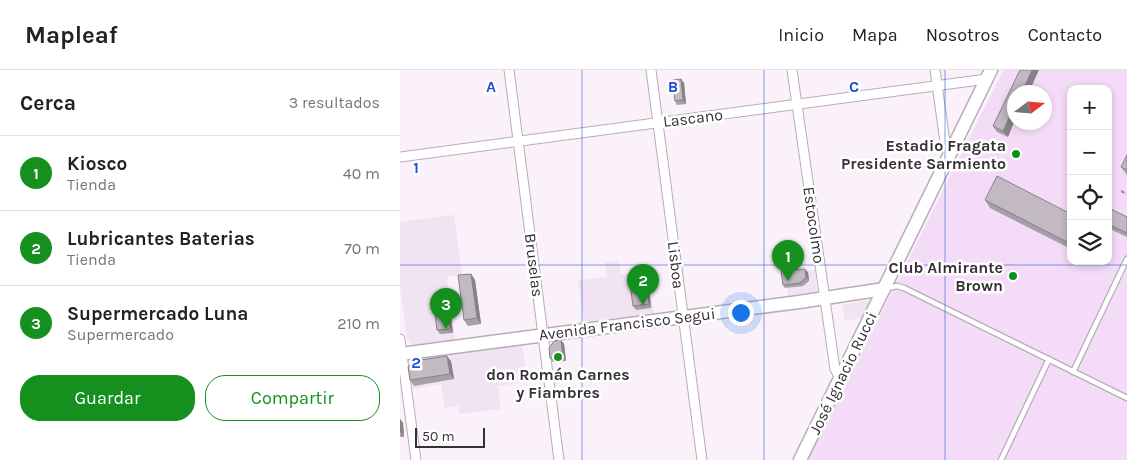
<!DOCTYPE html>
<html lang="es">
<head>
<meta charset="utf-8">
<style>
	:root { --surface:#fff; --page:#f2f2f2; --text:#222; --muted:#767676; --line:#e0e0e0; --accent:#15901e }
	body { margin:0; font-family:Karla,sans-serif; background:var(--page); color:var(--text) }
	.controls { position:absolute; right:15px; top:15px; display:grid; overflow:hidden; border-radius:10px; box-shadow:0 2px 8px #0003 }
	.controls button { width:45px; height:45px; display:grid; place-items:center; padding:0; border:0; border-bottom:1px solid var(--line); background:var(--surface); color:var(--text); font:25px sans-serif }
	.compass { position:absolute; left:607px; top:15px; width:45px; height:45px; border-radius:50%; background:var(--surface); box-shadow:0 2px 8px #0003; rotate:74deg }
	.scale { position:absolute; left:15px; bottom:12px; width:70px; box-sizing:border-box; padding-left:5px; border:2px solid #343135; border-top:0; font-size:14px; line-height:18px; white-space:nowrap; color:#343135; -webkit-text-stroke:4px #fff; paint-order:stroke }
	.you { position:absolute; left:340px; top:242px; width:18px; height:18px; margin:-12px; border:4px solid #fff; border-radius:50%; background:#1a73e8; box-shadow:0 0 0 8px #1a73e833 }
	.badge { display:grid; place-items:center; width:32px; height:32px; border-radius:50%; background:var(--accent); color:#fff; font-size:16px; font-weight:700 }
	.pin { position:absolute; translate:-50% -41px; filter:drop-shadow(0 1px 2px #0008) }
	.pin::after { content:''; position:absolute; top:26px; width:18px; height:15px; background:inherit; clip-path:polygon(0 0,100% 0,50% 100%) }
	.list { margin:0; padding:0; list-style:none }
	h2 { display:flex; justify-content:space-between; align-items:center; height:65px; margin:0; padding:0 20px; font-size:21px }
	h2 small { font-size:16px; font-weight:400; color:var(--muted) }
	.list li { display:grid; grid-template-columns:32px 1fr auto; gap:15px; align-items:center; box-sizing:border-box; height:75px; padding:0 20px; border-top:1px solid var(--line) }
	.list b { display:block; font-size:19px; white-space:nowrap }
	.list p { margin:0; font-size:16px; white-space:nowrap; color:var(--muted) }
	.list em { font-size:16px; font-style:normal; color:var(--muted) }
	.actions { display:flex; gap:10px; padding:15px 20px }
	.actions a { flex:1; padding:11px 0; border:1px solid var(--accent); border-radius:20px; text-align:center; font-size:18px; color:var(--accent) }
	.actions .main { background:var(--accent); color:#fff }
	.icon { flex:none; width:28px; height:28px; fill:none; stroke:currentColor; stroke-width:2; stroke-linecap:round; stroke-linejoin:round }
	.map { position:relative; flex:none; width:727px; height:390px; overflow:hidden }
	header { display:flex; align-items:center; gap:30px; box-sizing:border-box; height:70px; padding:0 25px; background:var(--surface); border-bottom:1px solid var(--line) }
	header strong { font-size:24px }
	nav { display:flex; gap:28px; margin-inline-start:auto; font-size:18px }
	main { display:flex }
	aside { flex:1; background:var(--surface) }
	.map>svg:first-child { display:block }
	.built { fill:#f2e3f3 }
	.green { fill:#f4dbf7; fill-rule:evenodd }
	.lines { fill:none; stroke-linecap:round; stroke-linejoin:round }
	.lane-casing { stroke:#b6adb7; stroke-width:7 }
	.street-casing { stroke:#b6adb7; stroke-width:11 }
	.secondary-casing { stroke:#b6adb7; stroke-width:15 }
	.path { stroke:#969097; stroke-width:2; stroke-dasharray:4 2.5; stroke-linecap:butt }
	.lane { stroke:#fff; stroke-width:4.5 }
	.street { stroke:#fff; stroke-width:9 }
	.secondary { stroke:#fff; stroke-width:12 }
	.wall { fill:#a79fa8 }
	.shaded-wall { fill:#888288 }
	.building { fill:#c2b9c3; stroke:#888288 }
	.grid { fill:none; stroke:#1d4ed8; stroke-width:1; stroke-opacity:0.55 }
	.poi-dot { fill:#15901e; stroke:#fff; stroke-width:2 }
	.labels { text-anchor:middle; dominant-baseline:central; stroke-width:5; stroke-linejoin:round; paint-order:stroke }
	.street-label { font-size:16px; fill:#343135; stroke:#fff }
	.poi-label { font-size:16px; font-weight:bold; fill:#343135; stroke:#fff; text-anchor:end }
	.grid-label { font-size:16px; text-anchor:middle; font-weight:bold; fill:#1d4ed8; stroke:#fff; stroke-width:5; stroke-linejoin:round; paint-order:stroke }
</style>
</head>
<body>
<header>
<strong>Mapleaf</strong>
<nav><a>Inicio</a><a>Mapa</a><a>Nosotros</a><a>Contacto</a></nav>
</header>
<main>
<aside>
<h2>Cerca<small>3 resultados</small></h2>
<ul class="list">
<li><span class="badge">1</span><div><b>Kiosco</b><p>Tienda</p></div><em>40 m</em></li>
<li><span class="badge">2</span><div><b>Lubricantes Baterias</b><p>Tienda</p></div><em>70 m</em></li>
<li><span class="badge">3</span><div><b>Supermercado Luna</b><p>Supermercado</p></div><em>210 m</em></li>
</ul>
<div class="actions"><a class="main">Guardar</a><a>Compartir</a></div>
</aside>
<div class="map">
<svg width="727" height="390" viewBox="0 0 727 390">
	<rect width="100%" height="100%" fill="#faf1fb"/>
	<g class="built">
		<polygon points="54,145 62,204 47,207 55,270 13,275 7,269 0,217 0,152"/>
		<polygon points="218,191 221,204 248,201 254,243 184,252 178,210 207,207 205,192"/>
		<polygon points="415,200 417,221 412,224 388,227 385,203"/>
		<polygon points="471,230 473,231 467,247 445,251 442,235"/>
		<polygon points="122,273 127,312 98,316 101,339 59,344 58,336 45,338 41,314 13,319 10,296 13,289 15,287"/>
	</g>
	<path class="green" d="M 603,0 L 727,0 L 727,390 L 408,390 ZM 671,19 L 708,19 L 708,191 L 671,191 ZM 614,22 L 644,22 L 644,52 L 614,52 Z"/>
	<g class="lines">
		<defs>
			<g id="lane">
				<polyline points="487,218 497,216 504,218 727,328"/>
				<polyline points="673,302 727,189"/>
				<polyline points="601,390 649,289"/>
			</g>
			<g id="street">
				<polyline points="109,0 159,390"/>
				<polyline points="251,0 302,390"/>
				<polyline points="392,0 435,299 440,308"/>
				<polyline points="535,0 545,72 549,85"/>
				<polyline points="0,87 587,9"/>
				<polyline points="0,269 16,390"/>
			</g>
			<g id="secondary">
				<polyline points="0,284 399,232 484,219"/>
				<polyline points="400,390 591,0"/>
			</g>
		</defs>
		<use href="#lane" class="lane-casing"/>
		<use href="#street" class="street-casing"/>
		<use href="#secondary" class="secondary-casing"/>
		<polyline class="path" points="721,121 727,124"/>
		<use href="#lane" class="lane"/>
		<use href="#street" class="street"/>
		<use href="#secondary" class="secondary"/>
	</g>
	<g class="wall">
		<polygon points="281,9 284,13 286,34 277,35 275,31"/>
		<polygon points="614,22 614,52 608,67 597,62 593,56"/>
		<polygon points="727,85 727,105 721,97"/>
		<polygon points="585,130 671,144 671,179 590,138"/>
		<polygon points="708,140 727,147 727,167 708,158"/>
		<polygon points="408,202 409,211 403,216 385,218 383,215"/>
		<polygon points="71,204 75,210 81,254 68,256 64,250"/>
		<polygon points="246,212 249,216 251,238 236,240 233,236"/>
		<polygon points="51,246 53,263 40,264 37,260"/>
		<polygon points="161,270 164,274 166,291 153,292 150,288"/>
		<polygon points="51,291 54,309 14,316 10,310"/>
		<polygon points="0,349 3,353 4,367 0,367"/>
	</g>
	<g class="shaded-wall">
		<polygon points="632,0 639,0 629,22 622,22"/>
		<polygon points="281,9 284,13 286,34 283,30"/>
		<polygon points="614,37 614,52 608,67 603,61"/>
		<polygon points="405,199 408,202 409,211 406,207"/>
		<polygon points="71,204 75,210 81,254 77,248"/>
		<polygon points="246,212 249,216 251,238 249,234"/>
		<polygon points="48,242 51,246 53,263 50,259"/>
		<polygon points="161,270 164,274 166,291 163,287"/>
		<polygon points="47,286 51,291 54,309 50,304"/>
		<polygon points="0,349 3,353 4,367 0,361"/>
	</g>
	<g class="building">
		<polygon points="620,0 632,0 622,22 614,22 614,37 603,61 593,56"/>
		<polygon points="281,9 283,30 275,31 272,10"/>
		<polygon points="727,85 727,100 721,97"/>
		<polygon points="597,106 671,144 671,174 585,130"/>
		<polygon points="709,138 727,147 727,163 708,154 708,140"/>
		<polygon points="405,199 406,207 400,213 383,215 381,201"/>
		<polygon points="71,204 77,248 64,250 58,205"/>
		<polygon points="246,212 249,234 233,236 230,214"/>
		<polygon points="48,242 50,259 37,260 35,244"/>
		<polygon points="161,270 163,287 150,288 149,278 154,271"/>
		<polygon points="47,286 50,304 10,310 8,297 14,291"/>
	</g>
	<path class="grid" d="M 182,0 L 182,390M 364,0 L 364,390M 545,0 L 545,390M 0,195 L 727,195"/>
	<g class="poi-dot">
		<circle cx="616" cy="84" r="5"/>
		<circle cx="613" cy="206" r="5"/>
		<circle cx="158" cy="287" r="5"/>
	</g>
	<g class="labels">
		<g class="street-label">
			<text transform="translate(293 48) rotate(-7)">Lascano</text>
			<text transform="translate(414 155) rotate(82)">Estocolmo</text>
			<text transform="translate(134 195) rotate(83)">Bruselas</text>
			<text transform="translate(276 195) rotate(83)">Lisboa</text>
			<text transform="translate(227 254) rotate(-7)">Avenida Francisco Segui</text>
			<text transform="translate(443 303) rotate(-64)">José Ignacio Rucci</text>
		</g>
		<g class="poi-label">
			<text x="606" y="75">Estadio Fragata<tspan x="606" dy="18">Presidente Sarmiento</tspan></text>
			<text x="603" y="197">Club Almirante<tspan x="603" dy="18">Brown</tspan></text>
			<text x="158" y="304" text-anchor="middle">don Román Carnes<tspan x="158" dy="18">y Fiambres</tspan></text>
		</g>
	</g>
	<g class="grid-label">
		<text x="91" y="22">A</text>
		<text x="273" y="22">B</text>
		<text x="454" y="22">C</text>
		<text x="16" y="103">1</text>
		<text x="16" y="298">2</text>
	</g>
</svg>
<div class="controls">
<button>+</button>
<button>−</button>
<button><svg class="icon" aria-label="locate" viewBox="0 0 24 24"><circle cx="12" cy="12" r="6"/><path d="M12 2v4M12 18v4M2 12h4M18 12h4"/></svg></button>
<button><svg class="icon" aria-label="layers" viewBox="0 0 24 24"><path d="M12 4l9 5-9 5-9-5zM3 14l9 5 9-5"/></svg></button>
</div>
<svg class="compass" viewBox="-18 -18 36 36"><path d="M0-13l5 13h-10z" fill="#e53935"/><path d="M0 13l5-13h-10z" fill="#767676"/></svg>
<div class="scale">50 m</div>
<div class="you"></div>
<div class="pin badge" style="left:388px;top:211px">1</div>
<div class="pin badge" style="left:243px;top:235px">2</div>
<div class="pin badge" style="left:46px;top:259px">3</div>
</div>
</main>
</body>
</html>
